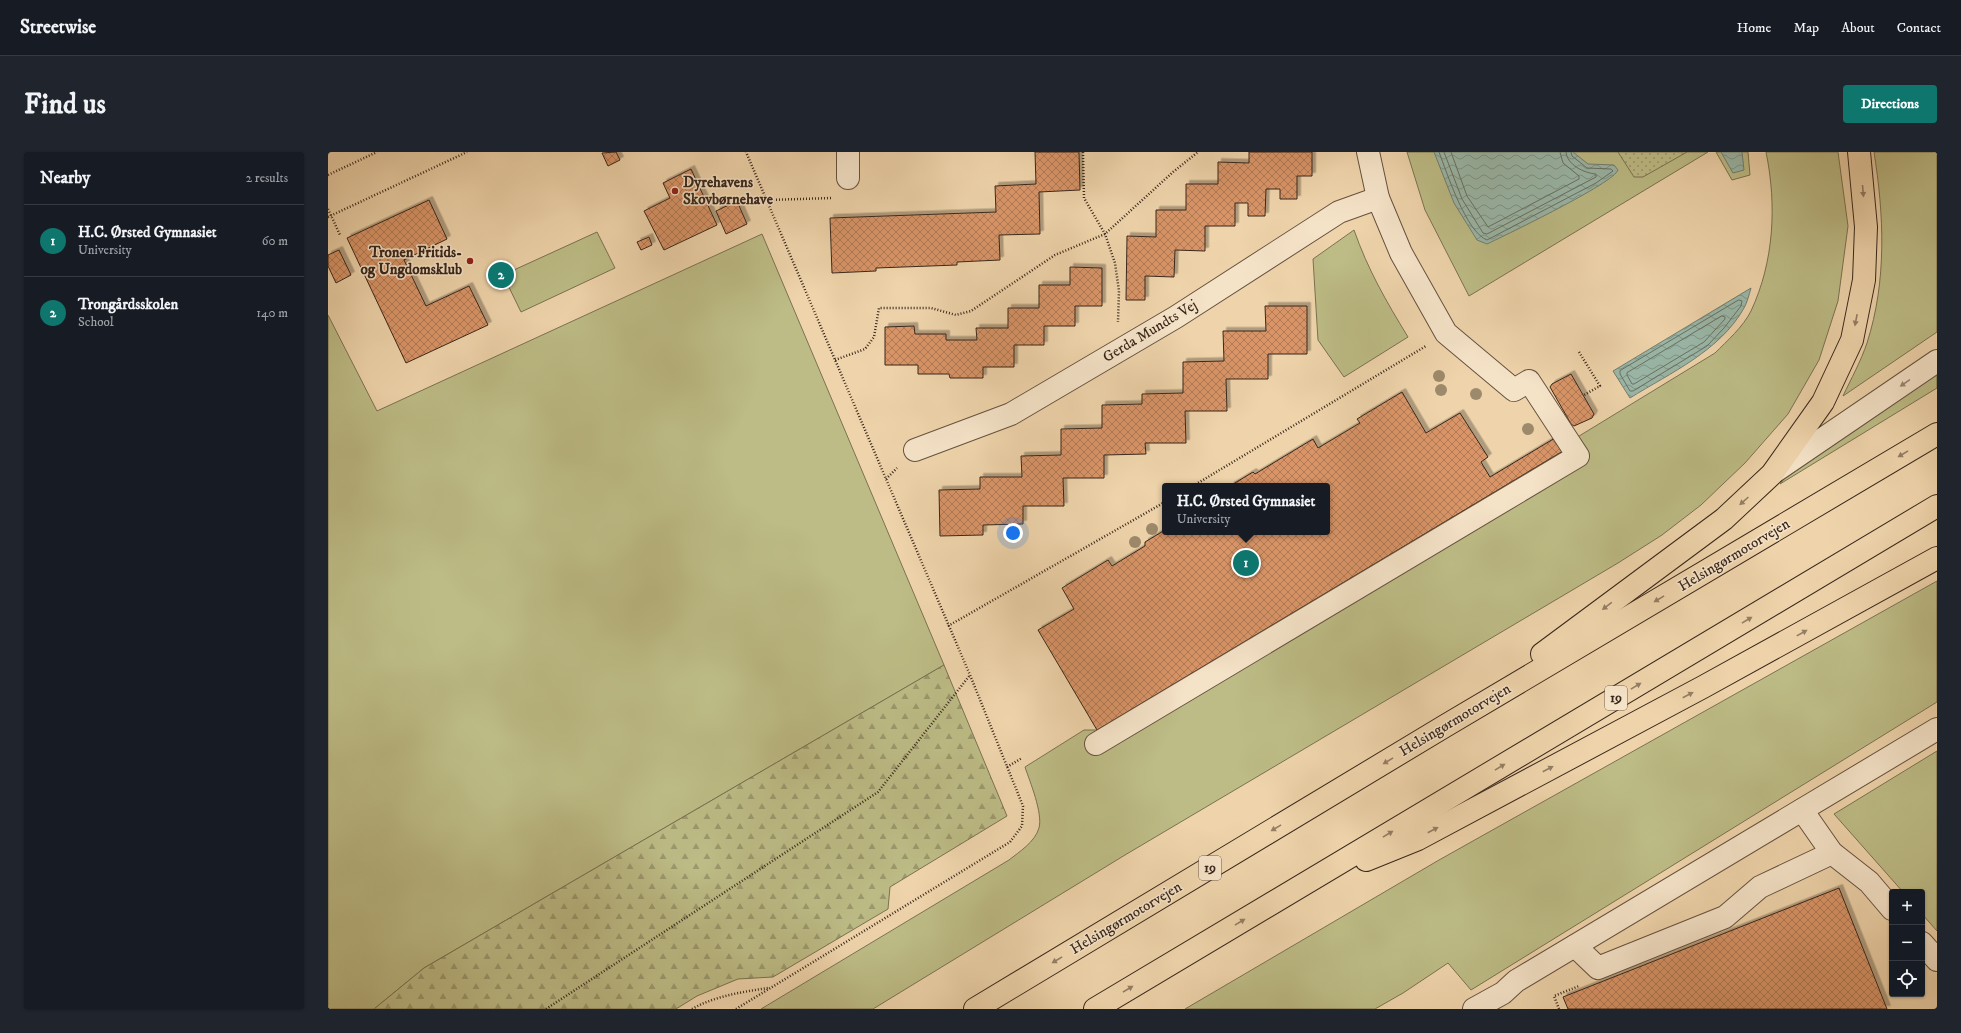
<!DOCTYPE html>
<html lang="en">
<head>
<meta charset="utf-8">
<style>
	:root { --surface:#171b24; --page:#20242c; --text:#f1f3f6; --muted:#9ea1a6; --line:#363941; --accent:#0f766e }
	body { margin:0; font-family:"IM FELL DW Pica",serif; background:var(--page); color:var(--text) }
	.controls { position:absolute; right:12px; bottom:12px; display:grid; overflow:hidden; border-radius:4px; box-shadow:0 1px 3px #0004 }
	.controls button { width:36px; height:36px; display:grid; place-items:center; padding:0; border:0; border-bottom:1px solid var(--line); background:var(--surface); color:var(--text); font:20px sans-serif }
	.you { position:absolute; left:685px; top:381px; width:14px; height:14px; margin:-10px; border:3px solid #fff; border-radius:50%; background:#1a73e8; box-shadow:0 0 0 6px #1a73e833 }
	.badge { display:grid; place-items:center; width:26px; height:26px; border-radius:50%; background:var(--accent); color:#fff; font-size:13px; font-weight:700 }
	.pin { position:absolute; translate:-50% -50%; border:2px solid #fff; box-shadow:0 1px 4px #0006 }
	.popup { position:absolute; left:834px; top:331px; width:168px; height:52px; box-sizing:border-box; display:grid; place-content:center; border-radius:4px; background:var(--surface); filter:drop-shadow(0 1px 3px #0005); font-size:13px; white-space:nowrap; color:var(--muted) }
	.popup b { font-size:15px; color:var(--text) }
	.popup::after { content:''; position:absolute; left:50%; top:100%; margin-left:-8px; border:8px solid transparent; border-top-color:var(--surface) }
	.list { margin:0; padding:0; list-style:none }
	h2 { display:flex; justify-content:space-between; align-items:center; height:52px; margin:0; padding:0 16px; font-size:17px }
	h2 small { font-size:13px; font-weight:400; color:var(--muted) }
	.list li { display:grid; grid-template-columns:26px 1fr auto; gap:12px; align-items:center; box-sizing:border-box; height:72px; padding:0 16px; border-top:1px solid var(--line) }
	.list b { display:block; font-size:15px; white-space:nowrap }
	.list p { margin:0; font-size:13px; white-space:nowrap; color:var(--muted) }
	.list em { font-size:13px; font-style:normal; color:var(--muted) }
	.icon { flex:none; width:22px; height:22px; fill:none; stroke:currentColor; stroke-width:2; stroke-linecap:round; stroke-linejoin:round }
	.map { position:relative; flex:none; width:1609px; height:857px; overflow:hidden; border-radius:4px }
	header { display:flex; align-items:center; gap:24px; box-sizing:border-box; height:56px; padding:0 20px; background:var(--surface); border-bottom:1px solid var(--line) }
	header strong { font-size:19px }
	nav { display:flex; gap:22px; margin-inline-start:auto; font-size:14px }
	.intro { display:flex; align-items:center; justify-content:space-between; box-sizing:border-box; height:96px; padding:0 24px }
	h1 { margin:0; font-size:28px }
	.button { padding:10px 18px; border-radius:4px; background:var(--accent); color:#fff; font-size:14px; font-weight:700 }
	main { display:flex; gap:24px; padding:0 24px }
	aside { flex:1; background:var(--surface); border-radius:4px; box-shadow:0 1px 3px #0004 }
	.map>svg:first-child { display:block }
	.grass { fill:#bdbc86; stroke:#7b7251 }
	.forest { fill:url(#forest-firs); stroke:#7b7251 }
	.park { fill:url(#park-dots); stroke:#7b7251 }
	.water { fill:url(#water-waves); stroke:#737e71 }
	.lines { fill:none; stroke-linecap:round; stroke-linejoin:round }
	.shore { stroke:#6a7062; stroke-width:1 }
	.building { fill:url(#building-cross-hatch); stroke:#39271c; filter:url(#shadow) }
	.minor-casing { stroke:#665240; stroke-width:24 }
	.highway-casing { stroke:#39271c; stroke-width:24 }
	.path { stroke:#39271c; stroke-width:2.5; stroke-dasharray:1 2; stroke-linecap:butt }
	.minor { stroke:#f5e3c8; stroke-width:22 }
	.highway { stroke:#efd4ab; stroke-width:22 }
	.tree { fill:#9d896b }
	.oneway { fill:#947e64 }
	.oneway2 { fill:#978572 }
	.poi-dot { fill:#8f2418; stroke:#f5e3c8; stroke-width:1.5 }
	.labels { text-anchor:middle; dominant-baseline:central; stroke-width:3; stroke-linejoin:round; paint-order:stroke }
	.shield { fill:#f5e3c8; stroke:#715f50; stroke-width:1 }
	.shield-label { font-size:14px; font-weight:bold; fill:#39271c }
	.poi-label { font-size:15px; font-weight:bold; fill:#39271c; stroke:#f5e3c8; text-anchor:start }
	.street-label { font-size:15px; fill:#39271c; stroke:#f5e3c8 }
</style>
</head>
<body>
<header>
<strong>Streetwise</strong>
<nav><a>Home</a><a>Map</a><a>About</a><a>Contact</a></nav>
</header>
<div class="intro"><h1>Find us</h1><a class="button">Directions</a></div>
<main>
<aside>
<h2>Nearby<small>2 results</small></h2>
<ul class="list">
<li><span class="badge">1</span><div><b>H.C. Ørsted Gymnasiet</b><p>University</p></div><em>60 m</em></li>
<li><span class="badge">2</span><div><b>Trongårdsskolen</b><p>School</p></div><em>140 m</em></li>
</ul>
</aside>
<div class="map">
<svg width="1609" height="857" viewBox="0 0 1609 857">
	<defs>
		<pattern id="forest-firs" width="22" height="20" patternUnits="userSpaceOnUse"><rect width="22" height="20" fill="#bdbc86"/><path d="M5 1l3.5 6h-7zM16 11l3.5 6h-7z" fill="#9b996d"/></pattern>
		<pattern id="park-dots" width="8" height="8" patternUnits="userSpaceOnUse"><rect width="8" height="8" fill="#bdbc86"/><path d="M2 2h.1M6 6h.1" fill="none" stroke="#9b996d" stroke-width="1.8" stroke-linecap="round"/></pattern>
		<pattern id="water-waves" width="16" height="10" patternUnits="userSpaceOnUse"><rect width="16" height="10" fill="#9ab8a9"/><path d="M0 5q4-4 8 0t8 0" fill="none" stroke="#7f9689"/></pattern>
		<pattern id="building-cross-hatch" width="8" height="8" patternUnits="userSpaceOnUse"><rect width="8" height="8" fill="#d99568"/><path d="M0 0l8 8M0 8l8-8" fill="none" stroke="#b17a55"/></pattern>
		<filter id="shadow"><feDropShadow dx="3.5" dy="-3.5" stdDeviation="0" flood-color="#0004"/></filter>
	</defs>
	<rect width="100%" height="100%" fill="#efd4ab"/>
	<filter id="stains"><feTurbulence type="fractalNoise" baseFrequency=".005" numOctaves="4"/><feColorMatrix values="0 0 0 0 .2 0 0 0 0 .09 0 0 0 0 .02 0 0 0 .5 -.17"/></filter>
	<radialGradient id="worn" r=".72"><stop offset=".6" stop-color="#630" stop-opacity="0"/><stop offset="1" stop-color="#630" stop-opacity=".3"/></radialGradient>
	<g class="grass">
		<polygon points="1079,0 1380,0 1141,144 1097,58"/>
		<polygon points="1388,0 1420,0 1422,23 1404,28"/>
		<path d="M 1438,0 L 1510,0 L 1520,74 L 1510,149 L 1491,208 L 1460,262 L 1417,311 L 1373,353 L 1334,383 L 1290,411 L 797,703 L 545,857 L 433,857 L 681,708 C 691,700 707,690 711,676 C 715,661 702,630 697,615 L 756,578 L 770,578 L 1387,201 C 1399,189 1415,175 1423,159 C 1446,110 1449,53 1438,0 Z"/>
		<path d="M 1546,0 L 1609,0 L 1609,180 L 1515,244 C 1523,227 1533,209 1539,191 C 1559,129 1556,63 1546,0 Z"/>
		<path d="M 1026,78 C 1040,118 1058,149 1080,185 L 1016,225 L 990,188 L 985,107 Z"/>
		<polygon points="269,80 287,116 193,160 175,123"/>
		<polygon points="434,82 616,513 96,816 46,857 0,857 0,163 49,259"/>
		<polygon points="1609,222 1609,236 1452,332 1456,327"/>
		<polygon points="1609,429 1609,550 1143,838 1120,811 1075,841 1047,857 857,857 1111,708"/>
		<polygon points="1609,599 1609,779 1594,762 1594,740 1575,740 1506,662"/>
	</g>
	<polygon class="forest" points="616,513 679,664 562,735 560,757 445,825 410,827 369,844 348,857 46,857 96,816"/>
	<polygon class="park" points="1290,0 1359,0 1315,25 1306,25"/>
	<g class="water">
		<path d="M 1106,0 L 1245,0 L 1260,12 L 1286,13 L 1290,18 C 1286,31 1178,83 1159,92 L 1149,88 L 1126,51 Z"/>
		<polygon points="1393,0 1414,0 1416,18 1405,21"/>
		<path d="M 1423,136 C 1421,143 1419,151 1416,156 C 1392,199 1342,221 1302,246 L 1285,219 Z"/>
	</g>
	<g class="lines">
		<g class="shore">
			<path d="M 1111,0 C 1119,21 1138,80 1159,88 L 1268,31 L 1285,19 L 1283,17 L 1259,16 L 1244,4 L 1243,0"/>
			<path d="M 1116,0 L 1134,47 L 1155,81 L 1159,82 L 1268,25 L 1268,22 C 1256,21 1239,13 1238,0"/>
			<polyline points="1123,0 1139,44 1160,75 1251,27 1251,24 1235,11 1232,0"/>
			<polygon points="1411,148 1414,149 1413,154 1396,176 1379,194 1305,239 1302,239 1292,222 1292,219"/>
			<polygon points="1394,164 1397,165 1397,167 1376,190 1306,232 1304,232 1299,223 1299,221"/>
		</g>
	</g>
	<g class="building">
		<polygon points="288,0 292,8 280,14 274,1"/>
		<polygon points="707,0 751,0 752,38 711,40 712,82 671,83 672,108 629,110 629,113 548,116 548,119 504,121 502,66 668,60 667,34 708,32"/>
		<polygon points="921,0 984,0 984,24 969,24 969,47 952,47 952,37 938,37 937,64 920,64 920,51 907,51 907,74 877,74 877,99 847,98 846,125 817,124 817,148 798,148 799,84 828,85 828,58 858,58 858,32 890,32 890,10 921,11"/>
		<polygon points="363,17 389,73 336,98 316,59 342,46 335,31"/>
		<polygon points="101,48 119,87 76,108 98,154 141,134 160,173 78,211 19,86"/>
		<polygon points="409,49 419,72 398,82 388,59"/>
		<polygon points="321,85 324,93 313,98 309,90"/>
		<polygon points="11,98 23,123 8,131 0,114 0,103"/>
		<polygon points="742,115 774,116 774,154 747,154 747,174 716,174 716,193 686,193 686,215 655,215 655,226 622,226 621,222 590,222 590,213 557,213 557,175 586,174 587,182 618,182 618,188 649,188 648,176 680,176 680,156 711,156 711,133 742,133"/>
		<polygon points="937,154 979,154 979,202 940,202 940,227 898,227 899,259 857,259 858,291 817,291 818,302 776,303 776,326 735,326 736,354 695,354 695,372 655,373 655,383 612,384 611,338 652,337 652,325 694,325 693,304 733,303 733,277 774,276 774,253 814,252 814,242 855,241 855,210 896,209 895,179 938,179"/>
		<polygon points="1243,222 1266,262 1264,266 1246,274 1243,272 1222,235 1224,232"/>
		<polygon points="1074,240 1098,281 1132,261 1160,305 1153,310 1162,325 1227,286 1235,299 769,578 710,478 746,457 734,436 780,408 784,414 817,394 817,390 837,378 837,380 999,380 999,334 902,334 925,320 927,322 985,287 990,296 1032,271 1029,267"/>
		<polygon points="1511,736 1559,857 1240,857 1235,845"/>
	</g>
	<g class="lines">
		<defs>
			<g id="minor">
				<polyline points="520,26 520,0"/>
				<polyline points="587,298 683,262 848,165 1011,60 1050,46"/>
				<polyline points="1446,320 1609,209"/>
				<polyline points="768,592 1250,304 1201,229 1186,238 1118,181 1073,101 1050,46 1040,0"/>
				<polyline points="1474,658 1504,701 1541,730 1564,757"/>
				<polyline points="1594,791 1609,808"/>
				<polyline points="1247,794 1270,816 1397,765 1432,735 1504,701"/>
				<polyline points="1146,857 1175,841 1188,829 1609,577"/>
			</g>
			<g id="highway">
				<polyline points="1214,502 1396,367 1444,322 1495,250 1524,188 1536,128 1538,75 1531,0"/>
				<polyline points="1038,708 1090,687 1375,535 1609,406"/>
				<polyline points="647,857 1117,574 1609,282"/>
				<polyline points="767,857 1609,354"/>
			</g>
		</defs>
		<use href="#minor" class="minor-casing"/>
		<use href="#highway" class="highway-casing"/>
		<g class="path">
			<polyline points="755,0 756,46 777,82 787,111 791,139 790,170"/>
			<polyline points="0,23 49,0"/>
			<polyline points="439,48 504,46"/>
			<polyline points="0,57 12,83"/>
			<polyline points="0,65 139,0"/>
			<polyline points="1251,200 1272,234 1256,243"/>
			<polyline points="507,208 537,197 546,185 551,156 603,156 628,163 643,159 727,103 777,82 845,20 870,0"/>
			<polyline points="558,327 569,316"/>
			<polyline points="865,334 1098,194"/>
			<polyline points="620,474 837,350"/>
			<polyline points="679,615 694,606"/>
			<polyline points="218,857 550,640 642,523"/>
			<path d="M 364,857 C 387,844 414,840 440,836"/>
			<polyline points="408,857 682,690 694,674 695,654 642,523 418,0"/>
			<polyline points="1231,857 1226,844 1251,834"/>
		</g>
		<use href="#minor" class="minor"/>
		<use href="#highway" class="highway"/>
	</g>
	<g class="tree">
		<circle cx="1111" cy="224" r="6"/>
		<circle cx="1113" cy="238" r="6"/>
		<circle cx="1148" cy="242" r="6"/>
		<circle cx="1200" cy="277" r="6"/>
		<circle cx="824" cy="377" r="6"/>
		<circle cx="807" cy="390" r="6"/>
	</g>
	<defs><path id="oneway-solid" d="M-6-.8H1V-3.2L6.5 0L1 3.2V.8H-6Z"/></defs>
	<g class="oneway">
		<use href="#oneway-solid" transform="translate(1535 39) rotate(85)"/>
		<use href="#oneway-solid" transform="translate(1528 168) rotate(101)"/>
		<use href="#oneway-solid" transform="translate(1575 302) rotate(149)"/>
		<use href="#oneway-solid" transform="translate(1416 349) rotate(138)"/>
		<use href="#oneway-solid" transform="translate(1331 447) rotate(149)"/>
		<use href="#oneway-solid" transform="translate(1279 454) rotate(143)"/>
		<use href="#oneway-solid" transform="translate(1419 468) rotate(-31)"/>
		<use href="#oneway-solid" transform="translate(1474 481) rotate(-29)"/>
		<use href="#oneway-solid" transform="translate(1308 534) rotate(-31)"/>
		<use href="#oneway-solid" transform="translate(1360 543) rotate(-28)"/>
		<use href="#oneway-solid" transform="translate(1060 609) rotate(149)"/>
		<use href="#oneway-solid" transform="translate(1172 615) rotate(-31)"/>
		<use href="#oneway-solid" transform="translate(1220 617) rotate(-28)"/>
		<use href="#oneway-solid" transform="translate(948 676) rotate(149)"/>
		<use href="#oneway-solid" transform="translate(1105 678) rotate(-28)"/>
		<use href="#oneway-solid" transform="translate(1060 682) rotate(-31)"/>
		<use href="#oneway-solid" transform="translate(912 770) rotate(-31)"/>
		<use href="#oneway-solid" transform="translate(729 808) rotate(149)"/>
		<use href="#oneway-solid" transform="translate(800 837) rotate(-31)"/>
	</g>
	<use class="oneway2" href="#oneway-solid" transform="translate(1577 231) rotate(145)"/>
	<g class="poi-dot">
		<circle cx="347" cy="39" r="4"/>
		<circle cx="142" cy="109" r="4"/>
	</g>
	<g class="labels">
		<g class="shield">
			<rect x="1277" y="534" width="22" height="24" rx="3"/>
			<rect x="871" y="704" width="22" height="24" rx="3"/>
		</g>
		<g class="shield-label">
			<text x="1288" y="546">19</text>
			<text x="882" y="716">19</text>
		</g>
		<g class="poi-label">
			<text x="355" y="30">Dyrehavens<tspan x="355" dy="17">Skovbørnehave</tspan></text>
			<text x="134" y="100" text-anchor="end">Tronen Fritids-<tspan x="134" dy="17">og Ungdomsklub</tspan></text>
		</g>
		<g class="street-label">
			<text transform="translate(822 179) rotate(-31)">Gerda Mundts Vej</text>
			<text transform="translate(1406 403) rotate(-31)">Helsingørmotorvejen</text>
			<text transform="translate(1127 568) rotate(-31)">Helsingørmotorvejen</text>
			<text transform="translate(798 766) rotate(-31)">Helsingørmotorvejen</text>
		</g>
	</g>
	<rect width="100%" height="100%" filter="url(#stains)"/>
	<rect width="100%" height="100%" fill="url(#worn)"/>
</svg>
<div class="controls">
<button>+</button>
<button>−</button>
<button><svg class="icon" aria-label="locate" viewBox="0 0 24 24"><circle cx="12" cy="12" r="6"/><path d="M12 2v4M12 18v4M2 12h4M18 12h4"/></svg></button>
</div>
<div class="you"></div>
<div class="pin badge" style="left:918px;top:411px">1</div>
<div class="popup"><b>H.C. Ørsted Gymnasiet</b>University</div>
<div class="pin badge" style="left:173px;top:123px">2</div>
</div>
</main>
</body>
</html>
